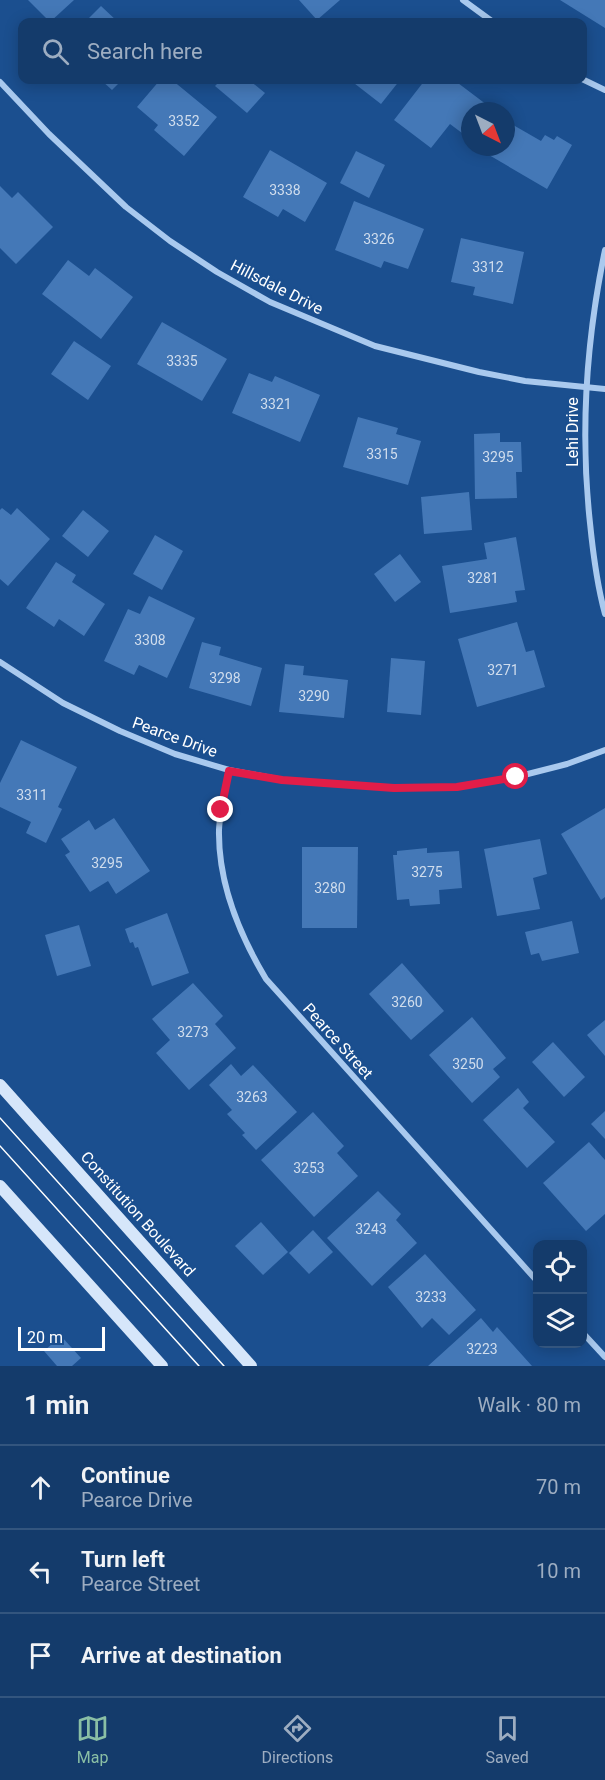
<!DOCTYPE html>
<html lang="en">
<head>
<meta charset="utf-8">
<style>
	:root { --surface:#143b6b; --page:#1d4271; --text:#f1f3f6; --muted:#9dadc1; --line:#33557e; --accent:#8abfa5 }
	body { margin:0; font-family:Roboto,sans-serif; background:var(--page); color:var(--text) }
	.controls { position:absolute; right:18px; bottom:18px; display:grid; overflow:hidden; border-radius:12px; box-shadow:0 3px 15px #0003 }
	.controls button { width:54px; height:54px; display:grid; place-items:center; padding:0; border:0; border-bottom:2px solid var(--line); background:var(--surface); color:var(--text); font:30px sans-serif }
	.compass { position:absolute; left:461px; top:102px; width:54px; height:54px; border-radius:50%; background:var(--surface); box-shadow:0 3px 15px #0003; rotate:138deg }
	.scale { position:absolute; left:18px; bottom:15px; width:87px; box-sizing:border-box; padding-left:6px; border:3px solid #fff; border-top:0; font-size:16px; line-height:21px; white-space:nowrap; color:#fff; -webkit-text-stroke:4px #1b4f8f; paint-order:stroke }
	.stop { position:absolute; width:18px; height:18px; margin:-14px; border:4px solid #e11d48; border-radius:50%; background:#fff }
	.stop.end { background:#e11d48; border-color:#fff; box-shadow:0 2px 6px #0008 }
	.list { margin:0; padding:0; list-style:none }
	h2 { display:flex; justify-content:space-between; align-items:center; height:78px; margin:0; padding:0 24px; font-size:26px }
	h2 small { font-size:20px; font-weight:400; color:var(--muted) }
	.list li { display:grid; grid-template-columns:39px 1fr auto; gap:18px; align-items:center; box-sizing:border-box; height:84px; padding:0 24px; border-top:2px solid var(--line) }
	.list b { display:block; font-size:22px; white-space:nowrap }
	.list p { margin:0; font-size:20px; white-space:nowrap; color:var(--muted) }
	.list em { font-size:20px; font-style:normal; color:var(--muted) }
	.icon { flex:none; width:33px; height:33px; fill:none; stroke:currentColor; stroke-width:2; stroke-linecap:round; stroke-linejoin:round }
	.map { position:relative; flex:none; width:605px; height:1366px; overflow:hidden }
	.search { position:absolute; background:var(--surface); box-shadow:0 3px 15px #0003; left:18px; right:18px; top:18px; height:66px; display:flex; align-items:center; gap:15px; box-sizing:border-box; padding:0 21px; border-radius:12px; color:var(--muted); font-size:22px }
	.sheet { height:330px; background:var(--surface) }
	nav { display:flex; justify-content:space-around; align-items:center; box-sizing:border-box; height:84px; border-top:2px solid var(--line); background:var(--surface); font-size:16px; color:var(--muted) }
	nav a { display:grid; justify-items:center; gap:3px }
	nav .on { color:var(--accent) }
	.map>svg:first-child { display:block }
	.building { fill:#4478b7 }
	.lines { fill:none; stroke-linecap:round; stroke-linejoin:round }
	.street { stroke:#a9c9ee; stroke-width:6 }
	.secondary { stroke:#d6e6fa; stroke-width:12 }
	.tram { stroke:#fff; stroke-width:1.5 }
	.route { stroke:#e11d48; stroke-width:8 }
	.labels { text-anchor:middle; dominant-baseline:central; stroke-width:5; stroke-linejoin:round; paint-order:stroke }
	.number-label { font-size:14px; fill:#d0dded }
	.street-label { font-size:16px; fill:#fff; stroke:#1b4f8f }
</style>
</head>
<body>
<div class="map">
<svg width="605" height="1366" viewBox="0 0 605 1366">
	<rect width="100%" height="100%" fill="#1b4f8f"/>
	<g class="building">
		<polygon points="28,0 74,0 50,22"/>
		<polygon points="299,0 340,0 317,20"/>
		<polygon points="560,0 605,0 605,28"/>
		<polygon points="101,6 118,22 85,22"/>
		<polygon points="101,80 122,80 112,90"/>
		<polygon points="160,80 172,80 217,117 184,156 154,130 158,125 137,107"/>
		<polygon points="221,80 249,80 265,93 247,113 215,86"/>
		<polygon points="350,80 400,80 381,104"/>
		<polygon points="425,80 454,80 495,111 470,111 470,139 450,124 431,148 394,120"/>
		<polygon points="508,122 541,141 545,135 554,140 557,136 572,145 547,189 489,155 493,147 506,147 506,125"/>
		<polygon points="270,150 327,183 305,222 283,209 278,217 243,197"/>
		<polygon points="356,151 385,165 369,198 340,183"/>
		<polygon points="0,186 12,198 18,192 53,227 16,264 0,248"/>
		<polygon points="354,201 424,229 408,269 384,261 381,268 335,250"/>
		<polygon points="461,238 524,252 513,304 473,295 475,287 451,282"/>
		<polygon points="68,260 89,276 95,268 133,297 101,339 42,294"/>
		<polygon points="162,322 227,359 202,401 137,364"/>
		<polygon points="74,341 111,366 88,400 51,374"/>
		<polygon points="249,373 272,382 275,376 320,395 300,442 232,413"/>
		<polygon points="358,417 398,428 396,434 421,441 408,485 343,467"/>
		<polygon points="500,433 500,442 521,442 522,472 516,472 517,498 475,499 474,434"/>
		<polygon points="469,492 472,530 424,534 421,497"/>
		<polygon points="2,508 11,515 17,508 50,539 8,586 0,579 0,510"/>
		<polygon points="83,510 109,531 88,557 62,536"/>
		<polygon points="155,535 183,551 162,590 133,574"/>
		<polygon points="516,537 525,590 515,591 517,602 450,613 442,566 487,559 484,543"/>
		<polygon points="400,554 421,582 395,602 374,574"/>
		<polygon points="56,562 76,575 72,582 105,604 84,636 59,619 54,627 26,608"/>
		<polygon points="149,596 195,618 167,678 139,665 134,675 104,661 128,609 140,614"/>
		<polygon points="517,622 526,652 534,650 545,687 477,707 458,639"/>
		<polygon points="202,642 221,647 219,655 262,668 251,706 189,688"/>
		<polygon points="391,658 425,661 421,715 387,712"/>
		<polygon points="285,664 304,666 303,675 348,680 344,718 279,712"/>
		<polygon points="21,740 77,767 58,807 62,809 46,843 26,833 31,822 0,807 0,783"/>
		<polygon points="605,808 605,897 601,900 561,834"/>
		<polygon points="114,818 150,871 116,894 108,881 90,892 65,855 70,852 61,839 89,820 95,830"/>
		<polygon points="540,839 547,874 533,878 540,909 497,916 484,849"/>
		<polygon points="302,847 358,847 357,928 302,928"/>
		<polygon points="427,848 427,853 459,851 462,888 439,890 440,904 410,906 409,899 397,900 393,855 397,855 397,851"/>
		<polygon points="167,913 189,973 152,986 138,947 135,948 133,942 130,943 125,929"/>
		<polygon points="572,921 579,953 542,961 539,953 531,955 525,932"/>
		<polygon points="79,925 91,966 57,976 45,935"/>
		<polygon points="402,963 444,1011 411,1040 369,994"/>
		<polygon points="193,983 223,1016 215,1024 236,1048 189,1090 156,1053 170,1040 152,1019"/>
		<polygon points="472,1017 506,1058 493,1069 500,1077 472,1103 429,1055"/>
		<polygon points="605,1020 605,1056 587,1035"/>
		<polygon points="553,1042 585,1077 564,1097 532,1062"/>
		<polygon points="231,1064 241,1076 253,1065 297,1112 256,1150 242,1135 245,1133 227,1114 232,1110 209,1085"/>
		<polygon points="518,1088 529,1102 523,1108 555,1142 527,1168 483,1120"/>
		<polygon points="605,1111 605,1139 591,1124"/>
		<polygon points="313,1112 344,1146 337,1153 358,1176 314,1217 261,1160"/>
		<polygon points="589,1142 605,1160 605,1214 586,1231 543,1183"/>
		<polygon points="378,1191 401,1214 396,1220 417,1243 372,1286 327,1238"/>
		<polygon points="261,1222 288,1252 263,1275 235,1246"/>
		<polygon points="313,1230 333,1252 309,1274 289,1253"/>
		<polygon points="425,1254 476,1310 449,1335 432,1318 422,1328 388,1287"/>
		<polygon points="481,1318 493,1332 497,1327 532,1366 428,1366"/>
		<polygon points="61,1336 81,1358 72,1366 57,1366 44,1351"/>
	</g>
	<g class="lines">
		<g class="street">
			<polyline points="463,0 493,22"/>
			<polyline points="582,79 605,90"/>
			<polyline points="0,82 49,134 126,207 170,241 217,272 270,302 375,346 479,372 525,381 605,389"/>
			<path d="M 605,250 C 586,341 580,431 590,523 C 593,553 597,585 605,614"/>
			<polyline points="0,662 63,703 120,731 175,754 229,770 283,780 394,788 457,787 516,777 567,764 605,750"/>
			<path d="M 229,770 C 225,790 220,810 219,830 C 218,883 239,934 266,979 L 538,1282"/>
			<polyline points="582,1332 605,1357"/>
		</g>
		<g class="secondary">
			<polyline points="0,1085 251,1366"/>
			<polyline points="0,1186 162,1366"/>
		</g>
		<g class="tram">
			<polyline points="0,1118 224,1366"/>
			<polyline points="0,1146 199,1366"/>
		</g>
	</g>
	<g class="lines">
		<polyline class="route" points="221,810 229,771 282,780 394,788 457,787 516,777"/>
	</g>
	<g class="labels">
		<g class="number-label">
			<text x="184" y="121">3352</text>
			<text x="285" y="190">3338</text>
			<text x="379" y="239">3326</text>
			<text x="488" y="267">3312</text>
			<text x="182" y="361">3335</text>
			<text x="276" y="404">3321</text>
			<text x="382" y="454">3315</text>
			<text x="498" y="457">3295</text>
			<text x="483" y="578">3281</text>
			<text x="150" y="640">3308</text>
			<text x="503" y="670">3271</text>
			<text x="225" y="678">3298</text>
			<text x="314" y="696">3290</text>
			<text x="32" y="795">3311</text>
			<text x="107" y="863">3295</text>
			<text x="427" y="872">3275</text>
			<text x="330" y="888">3280</text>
			<text x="407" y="1002">3260</text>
			<text x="193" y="1032">3273</text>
			<text x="468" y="1064">3250</text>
			<text x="252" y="1097">3263</text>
			<text x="309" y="1168">3253</text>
			<text x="371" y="1229">3243</text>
			<text x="431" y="1297">3233</text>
			<text x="482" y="1349">3223</text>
		</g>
		<g class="street-label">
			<text transform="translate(277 287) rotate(27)">Hillsdale Drive</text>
			<text transform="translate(572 432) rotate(-90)">Lehi Drive</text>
			<text transform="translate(175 737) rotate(20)">Pearce Drive</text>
			<text transform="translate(338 1041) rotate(48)">Pearce Street</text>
			<text transform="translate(138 1214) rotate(48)">Constitution Boulevard</text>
		</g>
	</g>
</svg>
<div class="controls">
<button><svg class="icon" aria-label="locate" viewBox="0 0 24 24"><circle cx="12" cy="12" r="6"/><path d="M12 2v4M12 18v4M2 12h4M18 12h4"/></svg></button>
<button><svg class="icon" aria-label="layers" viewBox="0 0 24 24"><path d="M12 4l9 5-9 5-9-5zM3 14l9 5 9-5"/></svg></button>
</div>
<svg class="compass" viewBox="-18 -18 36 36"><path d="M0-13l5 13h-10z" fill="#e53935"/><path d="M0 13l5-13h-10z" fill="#9dadc1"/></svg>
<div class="scale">20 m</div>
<div class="stop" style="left:516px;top:777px"></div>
<div class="stop end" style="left:221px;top:810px"></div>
<div class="search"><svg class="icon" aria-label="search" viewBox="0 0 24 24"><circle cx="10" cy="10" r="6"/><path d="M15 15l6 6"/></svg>Search here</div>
</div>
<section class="sheet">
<h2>1 min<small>Walk · 80 m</small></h2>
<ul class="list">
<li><svg class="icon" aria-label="ahead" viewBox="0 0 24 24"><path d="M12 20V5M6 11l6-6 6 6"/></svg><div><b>Continue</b><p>Pearce Drive</p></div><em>70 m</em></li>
<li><svg class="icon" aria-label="left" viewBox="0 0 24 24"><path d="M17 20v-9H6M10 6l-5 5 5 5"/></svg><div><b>Turn left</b><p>Pearce Street</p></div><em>10 m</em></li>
<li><svg class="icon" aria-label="arrive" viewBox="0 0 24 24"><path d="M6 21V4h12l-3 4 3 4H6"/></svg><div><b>Arrive at destination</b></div></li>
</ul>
</section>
<nav>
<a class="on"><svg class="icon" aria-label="map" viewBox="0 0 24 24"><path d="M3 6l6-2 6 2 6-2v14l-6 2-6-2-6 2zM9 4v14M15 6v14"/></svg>Map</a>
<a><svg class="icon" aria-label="directions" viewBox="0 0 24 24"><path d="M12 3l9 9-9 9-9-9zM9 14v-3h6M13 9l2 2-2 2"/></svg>Directions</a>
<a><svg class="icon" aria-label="saved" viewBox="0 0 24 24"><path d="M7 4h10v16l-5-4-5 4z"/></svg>Saved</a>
</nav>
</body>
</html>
